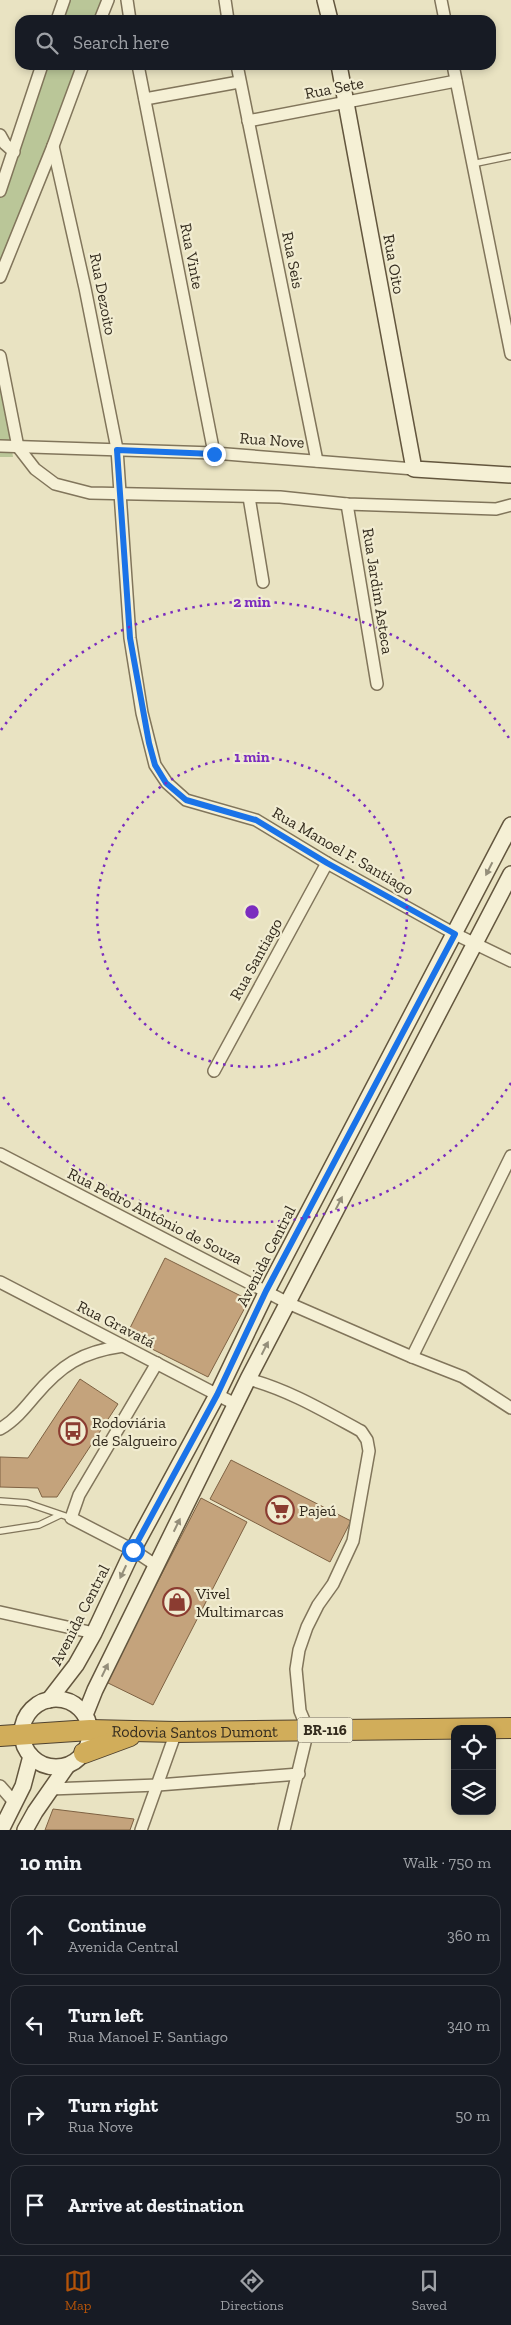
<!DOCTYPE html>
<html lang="en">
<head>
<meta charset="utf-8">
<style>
	:root { --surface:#171b24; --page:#20242c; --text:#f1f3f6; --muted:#9ea1a6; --line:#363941; --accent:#b45309 }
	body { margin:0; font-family:"Zilla Slab",serif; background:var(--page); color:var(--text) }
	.controls { position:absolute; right:15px; bottom:15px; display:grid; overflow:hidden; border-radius:10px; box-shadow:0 2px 8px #0003 }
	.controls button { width:45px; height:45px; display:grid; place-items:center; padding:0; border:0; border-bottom:1px solid var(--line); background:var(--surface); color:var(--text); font:25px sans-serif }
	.stop { position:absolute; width:15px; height:15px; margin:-11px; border:4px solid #1a73e8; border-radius:50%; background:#fff }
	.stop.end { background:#1a73e8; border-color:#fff; box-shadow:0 1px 5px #0008 }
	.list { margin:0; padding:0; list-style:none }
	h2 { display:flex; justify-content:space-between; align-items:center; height:65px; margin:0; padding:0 20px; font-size:21px }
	h2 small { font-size:16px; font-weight:400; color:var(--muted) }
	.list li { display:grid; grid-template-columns:32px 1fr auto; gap:15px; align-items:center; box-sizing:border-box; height:80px; margin:0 10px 10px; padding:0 10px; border:1px solid var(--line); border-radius:15px }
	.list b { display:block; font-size:19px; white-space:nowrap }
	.list p { margin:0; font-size:16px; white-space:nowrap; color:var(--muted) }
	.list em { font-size:16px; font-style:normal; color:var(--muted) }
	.icon { flex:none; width:28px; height:28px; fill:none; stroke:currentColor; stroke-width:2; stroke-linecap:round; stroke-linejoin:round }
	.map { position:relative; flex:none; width:511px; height:1830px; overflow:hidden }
	.search { position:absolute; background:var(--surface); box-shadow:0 2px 8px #0003; left:15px; right:15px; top:15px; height:55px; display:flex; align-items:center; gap:12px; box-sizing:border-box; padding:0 18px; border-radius:15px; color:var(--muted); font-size:19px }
	.sheet { height:425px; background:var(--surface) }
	nav { display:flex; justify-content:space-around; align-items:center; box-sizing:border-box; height:70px; border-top:1px solid var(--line); background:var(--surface); font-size:14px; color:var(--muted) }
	nav a { display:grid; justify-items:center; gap:2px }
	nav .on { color:var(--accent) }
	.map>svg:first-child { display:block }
	.green { fill:#bac698 }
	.building { fill:#c4a37c; stroke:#7e6243 }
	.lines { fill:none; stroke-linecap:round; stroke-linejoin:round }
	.lane-casing { stroke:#81755b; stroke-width:8 }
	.street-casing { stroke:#81755b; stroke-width:14 }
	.secondary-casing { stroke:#63563e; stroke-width:18 }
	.highway-casing { stroke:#4f422f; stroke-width:22 }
	.lane { stroke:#f5f0d5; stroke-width:5.5 }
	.street { stroke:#f5f0d5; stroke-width:11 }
	.secondary { stroke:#f5f0d5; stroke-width:15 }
	.highway { stroke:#d1ad5a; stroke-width:20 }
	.oneway { fill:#948e7a }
	.route { stroke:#1a73e8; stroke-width:6 }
	.ring { fill:none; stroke:#7b2cbf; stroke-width:2.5; stroke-dasharray:2.5 5 }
	.labels { text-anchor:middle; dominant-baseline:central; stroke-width:4.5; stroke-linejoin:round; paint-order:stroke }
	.shield { fill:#f1ecd1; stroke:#6c6554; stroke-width:1 }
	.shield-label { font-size:15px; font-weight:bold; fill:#332b1e }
	.street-label { font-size:16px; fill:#332b1e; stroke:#f1ecd1 }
	.poi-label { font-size:16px; fill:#332b1e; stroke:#f1ecd1; text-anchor:start }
	.centre { fill:#7b2cbf; stroke:#f1ecd1; stroke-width:2.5 }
	.ring-label { font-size:15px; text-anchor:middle; font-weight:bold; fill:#7b2cbf; stroke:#f1ecd1; stroke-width:4.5; stroke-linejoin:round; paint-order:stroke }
</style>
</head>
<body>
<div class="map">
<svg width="511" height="1830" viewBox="0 0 511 1830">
	<rect width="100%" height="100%" fill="#e9e3c2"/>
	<g class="green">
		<polygon points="64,0 106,0 98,20 57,20"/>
		<polygon points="42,65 80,65 0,269 0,186"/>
		<polygon points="0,373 13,457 0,457"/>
	</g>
	<g class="building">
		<polygon points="165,1258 249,1300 208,1377 126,1336"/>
		<polygon points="80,1379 118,1404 57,1497 42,1497 38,1488 0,1487 0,1457 28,1458"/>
		<polygon points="231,1460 351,1521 330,1562 210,1499"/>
		<polygon points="201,1498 247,1522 153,1705 106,1682"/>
		<polygon points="53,1809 134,1819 130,1830 45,1830"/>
	</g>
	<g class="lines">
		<defs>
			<g id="lane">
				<polyline points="472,164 511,156"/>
				<polyline points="0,1501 27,1503 71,1518"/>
				<polyline points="0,1531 39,1525 60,1515"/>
			</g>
			<g id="street">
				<polyline points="127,0 130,20"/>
				<polyline points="225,0 228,20"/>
				<polyline points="441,0 445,20"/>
				<polyline points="57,20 64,0"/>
				<polyline points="100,20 108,0"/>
				<polyline points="138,65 214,453"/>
				<polyline points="237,65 317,461"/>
				<polyline points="453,65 511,354"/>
				<polyline points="145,99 239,82"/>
				<polyline points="248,121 456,81"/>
				<polyline points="0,135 5,144 14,152"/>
				<polyline points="53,146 85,288 117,449 130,638 142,713 155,765 167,783 186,800 256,820 327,863 455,934 511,961"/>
				<polyline points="0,191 42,65"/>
				<polyline points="0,277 53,146 83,65"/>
				<polyline points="0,356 18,447 35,469 55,484 90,493 280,497 347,504 496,509 511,505"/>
				<polyline points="0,446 214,453 414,469"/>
				<polyline points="249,497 263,582"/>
				<polyline points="347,504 377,684"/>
				<polyline points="214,1071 327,863"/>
				<polyline points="0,1154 288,1303 412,1357 463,1377 511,1408"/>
				<polyline points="0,1282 237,1405"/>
				<polyline points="412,1357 511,1156"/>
				<path d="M 248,1379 C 289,1390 324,1411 361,1431 L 367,1440 L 369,1451 L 353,1541 L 333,1584 L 318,1605 L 307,1627 L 299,1650 L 296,1669 L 300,1711 L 308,1730 L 284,1830"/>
				<path d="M 0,1429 C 14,1421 24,1409 34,1397 C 61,1365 81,1352 123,1346"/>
				<polyline points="157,1566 133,1550 71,1518 79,1495 157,1363"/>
				<polyline points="0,1612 94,1633"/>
				<polyline points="0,1786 15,1803"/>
				<polyline points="50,1789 158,1785 299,1774"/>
				<polyline points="141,1830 176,1732"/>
			</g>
			<g id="secondary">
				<polyline points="325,0 330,20"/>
				<polyline points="339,65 414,469 511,475"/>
				<circle cx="56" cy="1733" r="34"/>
				<polyline points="49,1700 76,1665 94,1633 133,1550 217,1395 267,1291 511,825"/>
				<polyline points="85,1715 95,1690 248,1379 511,874"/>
				<polyline points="1,1830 23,1786 31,1756"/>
				<polyline points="25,1830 35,1812 67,1766"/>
			</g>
			<g id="highway">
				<path id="s1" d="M 0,1736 L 90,1730 L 176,1732 L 511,1728"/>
				<polyline points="84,1753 130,1736"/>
			</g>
		</defs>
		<use href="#lane" class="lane-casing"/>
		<use href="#street" class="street-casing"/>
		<use href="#secondary" class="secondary-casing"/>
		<use href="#highway" class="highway-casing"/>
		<use href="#lane" class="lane"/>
		<use href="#street" class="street"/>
		<use href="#secondary" class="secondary"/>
		<use href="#highway" class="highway"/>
	</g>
	<defs><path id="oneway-solid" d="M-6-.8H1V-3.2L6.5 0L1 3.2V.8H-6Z" transform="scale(1.25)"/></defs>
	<g class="oneway">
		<use href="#oneway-solid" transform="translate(489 869) rotate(117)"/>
		<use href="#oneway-solid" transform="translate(339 1203) rotate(-63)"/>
		<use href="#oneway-solid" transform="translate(265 1348) rotate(-63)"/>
		<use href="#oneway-solid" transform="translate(177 1525) rotate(-64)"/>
		<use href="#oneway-solid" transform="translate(123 1572) rotate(115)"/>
		<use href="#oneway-solid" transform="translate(105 1670) rotate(-64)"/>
	</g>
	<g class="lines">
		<polyline class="route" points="133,1550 217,1395 266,1291 455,934 327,863 256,820 186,800 166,783 155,765 149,743 130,638 117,450 214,454"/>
	</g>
	<g class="ring">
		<circle cx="252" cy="912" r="155"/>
		<path d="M511 1083A310 310 0 0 1 1 1094M1 730A310 310 0 0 1 511 741"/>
	</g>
	<defs>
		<symbol id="bus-ring" viewBox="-11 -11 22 22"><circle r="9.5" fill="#f1ecd1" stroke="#8b3c31" stroke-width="1.5"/><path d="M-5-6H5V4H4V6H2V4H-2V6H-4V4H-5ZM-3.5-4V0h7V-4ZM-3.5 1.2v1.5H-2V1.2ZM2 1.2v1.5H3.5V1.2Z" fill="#8b3c31"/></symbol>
		<symbol id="supermarket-ring" viewBox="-11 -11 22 22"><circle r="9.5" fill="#f1ecd1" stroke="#8b3c31" stroke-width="1.5"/><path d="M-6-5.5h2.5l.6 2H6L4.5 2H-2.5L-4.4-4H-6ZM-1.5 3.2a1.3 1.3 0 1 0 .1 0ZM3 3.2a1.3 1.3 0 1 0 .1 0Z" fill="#8b3c31"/></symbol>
		<symbol id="shop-ring" viewBox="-11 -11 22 22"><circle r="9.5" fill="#f1ecd1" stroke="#8b3c31" stroke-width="1.5"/><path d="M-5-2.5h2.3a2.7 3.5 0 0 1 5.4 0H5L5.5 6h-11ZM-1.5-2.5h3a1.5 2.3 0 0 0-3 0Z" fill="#8b3c31"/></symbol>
	</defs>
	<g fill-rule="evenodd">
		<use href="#bus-ring" x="57" y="1415" width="32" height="32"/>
		<use href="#supermarket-ring" x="264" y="1494" width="32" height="32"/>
		<use href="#shop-ring" x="161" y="1586" width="32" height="32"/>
	</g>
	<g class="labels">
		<rect class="shield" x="297.5" y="1717.5" width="55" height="25" rx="4"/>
		<g class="shield-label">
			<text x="325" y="1730">BR-116</text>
		</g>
		<g class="street-label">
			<text transform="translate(334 88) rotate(-11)">Rua Sete</text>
			<text transform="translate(192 256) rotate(79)">Rua Vinte</text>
			<text transform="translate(293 260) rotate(79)">Rua Seis</text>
			<text transform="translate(394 264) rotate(80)">Rua Oito</text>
			<text transform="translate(103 294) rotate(79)">Rua Dezoito</text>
			<text transform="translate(272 440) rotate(4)">Rua Nove</text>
			<text transform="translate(378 591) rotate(81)">Rua Jardim Asteca</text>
			<text transform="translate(343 851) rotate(30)">Rua Manoel F. Santiago</text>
			<text transform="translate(256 959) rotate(-61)">Rua Santiago</text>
			<text transform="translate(155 1216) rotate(27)">Rua Pedro Antônio de Souza</text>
			<text transform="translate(266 1256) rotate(-63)">Avenida Central</text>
			<text transform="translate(116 1324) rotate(27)">Rua Gravatá</text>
			<text transform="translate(80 1615) rotate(-63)">Avenida Central</text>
			<text stroke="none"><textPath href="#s1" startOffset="195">Rodovia Santos Dumont</textPath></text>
		</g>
		<g class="poi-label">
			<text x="92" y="1422">Rodoviária<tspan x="92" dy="18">de Salgueiro</tspan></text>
			<text x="299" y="1510">Pajeú</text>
			<text x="196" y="1593">Vivel<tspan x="196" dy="18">Multimarcas</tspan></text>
		</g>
	</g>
	<circle cx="252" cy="912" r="8" class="centre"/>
	<g class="ring-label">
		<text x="252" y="607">2 min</text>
		<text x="252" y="762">1 min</text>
	</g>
</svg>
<div class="controls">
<button><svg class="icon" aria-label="locate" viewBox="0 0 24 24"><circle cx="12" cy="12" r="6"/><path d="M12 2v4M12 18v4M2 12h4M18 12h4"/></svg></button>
<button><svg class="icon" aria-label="layers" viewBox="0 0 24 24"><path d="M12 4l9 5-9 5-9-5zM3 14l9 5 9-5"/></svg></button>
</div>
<div class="stop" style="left:133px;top:1550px"></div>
<div class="stop end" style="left:214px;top:454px"></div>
<div class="search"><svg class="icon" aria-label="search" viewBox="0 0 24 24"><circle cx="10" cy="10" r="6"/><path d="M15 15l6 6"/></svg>Search here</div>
</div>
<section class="sheet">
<h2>10 min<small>Walk · 750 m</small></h2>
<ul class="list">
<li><svg class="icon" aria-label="ahead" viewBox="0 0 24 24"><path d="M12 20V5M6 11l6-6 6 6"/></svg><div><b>Continue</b><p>Avenida Central</p></div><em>360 m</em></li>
<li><svg class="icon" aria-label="left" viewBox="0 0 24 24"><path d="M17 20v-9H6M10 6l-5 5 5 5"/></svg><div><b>Turn left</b><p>Rua Manoel F. Santiago</p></div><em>340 m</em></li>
<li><svg class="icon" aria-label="right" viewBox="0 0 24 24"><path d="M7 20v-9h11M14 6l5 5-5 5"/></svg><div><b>Turn right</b><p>Rua Nove</p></div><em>50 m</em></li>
<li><svg class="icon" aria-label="arrive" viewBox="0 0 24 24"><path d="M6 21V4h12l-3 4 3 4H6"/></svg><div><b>Arrive at destination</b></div></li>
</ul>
</section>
<nav>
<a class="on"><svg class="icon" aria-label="map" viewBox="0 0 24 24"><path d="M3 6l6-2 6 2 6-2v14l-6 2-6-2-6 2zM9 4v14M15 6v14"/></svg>Map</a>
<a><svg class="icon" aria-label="directions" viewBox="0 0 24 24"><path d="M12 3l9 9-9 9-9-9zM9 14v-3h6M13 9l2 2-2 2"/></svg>Directions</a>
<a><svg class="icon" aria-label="saved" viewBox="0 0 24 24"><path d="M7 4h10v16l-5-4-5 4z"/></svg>Saved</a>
</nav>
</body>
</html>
